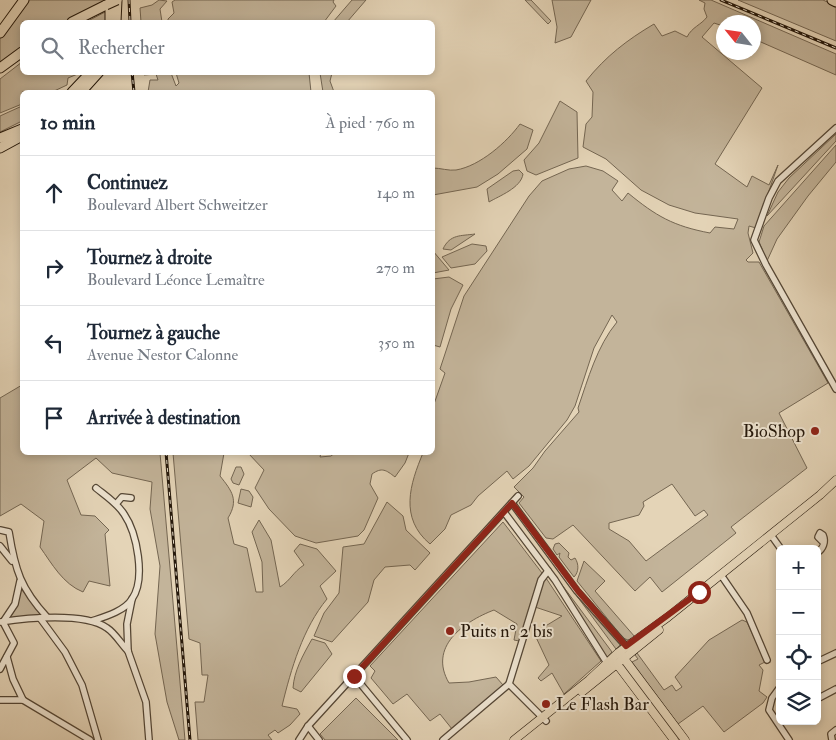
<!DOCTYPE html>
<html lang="fr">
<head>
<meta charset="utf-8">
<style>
	:root { --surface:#fff; --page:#f2f2f3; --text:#1f2937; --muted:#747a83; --line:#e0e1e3 }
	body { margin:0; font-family:"IM FELL Double Pica",serif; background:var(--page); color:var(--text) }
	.controls { position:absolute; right:15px; bottom:15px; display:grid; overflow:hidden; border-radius:8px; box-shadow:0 2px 8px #0003 }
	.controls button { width:45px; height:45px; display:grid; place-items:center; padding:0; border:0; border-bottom:1px solid var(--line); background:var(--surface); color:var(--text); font:25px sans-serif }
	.compass { position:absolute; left:716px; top:15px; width:45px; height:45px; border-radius:50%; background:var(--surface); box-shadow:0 2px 8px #0003; rotate:300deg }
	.stop { position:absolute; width:15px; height:15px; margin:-11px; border:4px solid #8f2418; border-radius:50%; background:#fff }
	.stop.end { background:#8f2418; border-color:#fff; box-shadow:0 1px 5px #0008 }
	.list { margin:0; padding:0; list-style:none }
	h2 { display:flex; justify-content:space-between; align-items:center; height:65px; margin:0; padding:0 20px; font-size:21px }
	h2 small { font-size:16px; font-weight:400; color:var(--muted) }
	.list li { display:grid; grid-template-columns:32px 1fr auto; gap:15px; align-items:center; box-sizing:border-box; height:75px; padding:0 20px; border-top:1px solid var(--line) }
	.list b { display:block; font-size:19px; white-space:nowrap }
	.list p { margin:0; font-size:16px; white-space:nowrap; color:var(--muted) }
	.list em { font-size:16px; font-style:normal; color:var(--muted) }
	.icon { flex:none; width:28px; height:28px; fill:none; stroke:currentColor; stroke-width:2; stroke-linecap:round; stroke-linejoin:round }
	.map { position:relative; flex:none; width:836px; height:740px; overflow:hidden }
	.search { position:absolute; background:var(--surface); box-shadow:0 2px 8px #0003; left:20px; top:20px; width:415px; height:55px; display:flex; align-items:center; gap:12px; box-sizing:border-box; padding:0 18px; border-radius:8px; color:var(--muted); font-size:19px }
	.panel { position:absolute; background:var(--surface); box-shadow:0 2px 8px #0003; left:20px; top:90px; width:415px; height:365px; border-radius:8px }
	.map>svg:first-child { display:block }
	.green { fill:#c3b49a; stroke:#746652; fill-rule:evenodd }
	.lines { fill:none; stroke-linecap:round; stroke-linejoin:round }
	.minor-casing { stroke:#544635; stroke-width:8 }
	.major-casing { stroke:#24170a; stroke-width:9 }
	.highway-casing { stroke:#24170a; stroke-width:11 }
	.minor { stroke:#ede3d0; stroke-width:5.5 }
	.major { stroke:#e4d4b7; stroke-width:8 }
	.highway { stroke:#e4d4b7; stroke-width:9 }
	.rail-casing { stroke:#24170a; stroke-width:3 }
	.rail { stroke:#ede3d0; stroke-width:1; stroke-dasharray:4; stroke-linecap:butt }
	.highway-bridge-casing { stroke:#24170a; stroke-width:11; stroke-linecap:butt }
	.highway-bridge { stroke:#e4d4b7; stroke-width:9 }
	.route { stroke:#8f2418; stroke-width:6 }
	.poi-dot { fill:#8f2418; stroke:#ede3d0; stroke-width:2 }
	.labels { text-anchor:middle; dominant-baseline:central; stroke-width:4; stroke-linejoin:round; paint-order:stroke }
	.poi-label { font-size:18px; fill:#24170a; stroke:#ede3d0; text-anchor:start }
</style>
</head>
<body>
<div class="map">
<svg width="836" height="740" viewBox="0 0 836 740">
	<rect width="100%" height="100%" fill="#e4d4b7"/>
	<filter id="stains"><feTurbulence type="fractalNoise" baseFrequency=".004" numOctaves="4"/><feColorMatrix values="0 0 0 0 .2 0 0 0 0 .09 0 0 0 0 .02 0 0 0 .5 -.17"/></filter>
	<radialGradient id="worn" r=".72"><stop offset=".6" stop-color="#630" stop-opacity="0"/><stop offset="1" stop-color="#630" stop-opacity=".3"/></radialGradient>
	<g class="green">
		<polygon points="27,0 105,0 106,1 65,22 22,22 22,48 0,64 0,38"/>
		<polygon points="159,0 167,1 160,9 162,22 141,22 140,8 152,5"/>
		<polygon points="175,0 334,0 333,2 336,6 324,22 168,22 168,19 174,13 172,2"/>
		<polygon points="352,0 366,0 347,22 333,22"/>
		<polygon points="525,0 531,0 551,21 548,24"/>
		<polygon points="552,0 591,0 571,37 555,43 557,27"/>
		<path d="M 699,0 L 711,0 L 836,54 L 836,75 L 754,39 L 754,22 L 724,22 L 723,26 L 714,23 L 702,37 L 762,88 L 715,164 L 747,187 L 752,176 L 769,185 L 778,165 L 756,228 L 749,226 L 748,233 L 753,253 L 746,260 L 748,262 L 759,262 L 828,383 L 779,413 L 807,468 L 731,527 L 736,533 L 662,592 L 650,577 L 635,591 L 573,525 L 553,539 L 546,538 L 519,503 L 524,497 L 514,487 L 533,468 L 545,451 L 579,412 L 578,408 C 588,379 597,346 617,322 L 612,315 L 594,348 L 575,406 L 567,420 L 529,466 L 513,479 L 507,471 L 478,496 L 471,505 L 451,515 L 445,529 L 430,544 C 399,518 410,484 423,453 L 432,452 L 434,404 L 445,373 L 440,369 L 464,296 L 529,196 L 542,181 L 569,169 L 586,166 L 603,171 L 618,181 L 612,190 L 622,201 L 628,193 C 656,216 673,226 710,233 L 715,227 L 734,229 L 738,219 L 695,213 L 669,205 L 641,190 L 606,159 L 583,147 L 586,124 L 592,117 L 593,92 L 586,81 C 606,56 627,40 654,24 L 662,36 L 675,31 L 687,37 C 692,27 701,25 707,17 L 704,9 L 705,3 ZM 672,484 L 695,516 L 704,510 L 708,515 L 646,561 L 629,541 L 609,529 L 609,523 L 639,515 L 644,506 L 643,502 Z"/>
		<polygon points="738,0 823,0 836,6 836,41"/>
		<polygon points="107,11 105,22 86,22"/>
		<polygon points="22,62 22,72 80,73 68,78 67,85 52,92 22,92 22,104 0,113 0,79"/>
		<polygon points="144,73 171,73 176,86 179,83 176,73 309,73 311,92 148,92 150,80 158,80 156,74 144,75"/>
		<polygon points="320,73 332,73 330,81 334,92 323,92"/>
		<polygon points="560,101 577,112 578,158 536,175 527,171 524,160 539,143"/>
		<polygon points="22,106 22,121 0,132 0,116"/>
		<path d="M 520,124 L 533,130 L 527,149 L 498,174 L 477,187 L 433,195 L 433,168 C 440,168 449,171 456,170 C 480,166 507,142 520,124 Z"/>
		<polygon points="836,134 836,141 767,216 778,192 789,178"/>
		<polygon points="836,145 836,162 808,196 777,239 767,261 759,242 764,226"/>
		<path d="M 519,170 L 523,174 C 521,188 499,196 489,202 L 487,189 L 513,171 Z"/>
		<path d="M 475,234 L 451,250 L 443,249 C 450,234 461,236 475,234 Z"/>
		<polygon points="472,244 486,246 487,251 475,264 451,268 442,257"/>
		<polygon points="433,251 449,270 433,273"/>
		<polygon points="449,277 463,285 451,309 440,347 433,345 433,279"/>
		<path d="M 22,385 L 22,452 L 160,453 L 185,740 L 179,740 L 167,702 L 155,634 L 160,566 L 150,509 L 152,482 L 112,473 L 96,458 L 67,480 L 81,515 L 95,516 L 109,530 L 105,534 L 110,586 L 89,581 L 83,592 C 63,584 52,564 40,547 L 44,521 L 21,504 L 0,516 L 0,398 Z"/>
		<path d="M 336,452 L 409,453 L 405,463 L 395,477 C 386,470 382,467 372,474 L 370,484 L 378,498 L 364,530 L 358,536 L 316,543 L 295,536 L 269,509 L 255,488 L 264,470 L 248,453 L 321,453 L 320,457 L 331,456 Z"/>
		<path d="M 173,453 L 224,453 L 220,476 C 232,491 239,500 228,518 L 234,544 L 247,548 L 256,592 L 263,592 L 262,562 L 252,532 L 259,520 L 271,540 L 280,587 C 291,580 293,572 304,565 L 294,551 L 300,544 L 317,549 L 336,571 L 320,586 L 327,599 C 303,628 291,669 282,706 L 297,709 L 300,714 L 290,725 L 278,733 L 275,730 L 268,735 L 272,740 L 198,740 L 195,702 L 204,702 L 208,675 L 202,675 L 200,643 L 189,639 Z"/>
		<polygon points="236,467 241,467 244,474 239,485 233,483 231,479"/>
		<polygon points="241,489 249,491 253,497 251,507 238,503"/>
		<polygon points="387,502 403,516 406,530 430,553 415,570 410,565 385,567 374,580 368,602 332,642 314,636 324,613 339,593 343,547 364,544"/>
		<path d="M 503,522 L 542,573 L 519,641 L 514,640 L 517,624 L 494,610 C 463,622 428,647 449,683 L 469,682 L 496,677 L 503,685 L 452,729 L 440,714 L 430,721 L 407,694 L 393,704 L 371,678 L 375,671 L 370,666 Z"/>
		<path d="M 559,543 L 569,553 L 568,557 L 571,560 L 575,558 C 579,564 579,572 574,577 L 559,557 L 560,553 L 557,555 L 553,549 L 555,544 Z"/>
		<polygon points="544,548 621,644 616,649 543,550"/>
		<polygon points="584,561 605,581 595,591 635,637 628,640 623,638 577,581"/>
		<polygon points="548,566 612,652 606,658 547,568"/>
		<polygon points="546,578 601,661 564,694 552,673 541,681 538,678 549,665 534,633 562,616 535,607 542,580"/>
		<polygon points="21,589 41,612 39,615 10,618 17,606"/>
		<polygon points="742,620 747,622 765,662 759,665 763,670 759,691 767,697 763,703 724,732 703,706 678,724 632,662 638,659 635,655 637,653 664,690 672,685 676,691 682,687 675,677 709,640"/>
		<path d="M 312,639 L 325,643 L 332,654 L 301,692 L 293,688 C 294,671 303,655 312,639 Z"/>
		<polygon points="356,698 398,740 325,740 320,734"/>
	</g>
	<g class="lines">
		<defs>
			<g id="minor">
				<polyline points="836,128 778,181 769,198 754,240 766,265 836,389"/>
				<polyline points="512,503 577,591 626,646"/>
				<polyline points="116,504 122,497 131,498"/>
				<polyline points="504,512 555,580 607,663"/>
				<path d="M 0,530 L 9,532 C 15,570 21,589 47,617"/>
				<polyline points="771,535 781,549"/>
				<polyline points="0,546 12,561"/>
				<path d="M 817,553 C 823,549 826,542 823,535 L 820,533 L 818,537 L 823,542"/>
				<polyline points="721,575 747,613 767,660"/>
				<polyline points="132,599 127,624 128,651 146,702 149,740"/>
				<polyline points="40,618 65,652 82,685 98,740"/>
				<path d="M 92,621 C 104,617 125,611 132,599 C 146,579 137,533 124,514 C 117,503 106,496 96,488"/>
				<path d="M 0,622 C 26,618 85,612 107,628 C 115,633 121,644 128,651"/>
				<polyline points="7,657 13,679 23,700 90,740"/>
				<polyline points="817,662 836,653"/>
				<polyline points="0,669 14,643 3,622 15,604 20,581"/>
				<polyline points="354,676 407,740"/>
				<polyline points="509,684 546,721"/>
				<polyline points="780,687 772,698 769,710 789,740"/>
				<polyline points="817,699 836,689"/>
				<polyline points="0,700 23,700"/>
				<polyline points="308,726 319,740"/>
				<polyline points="299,740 308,726 518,496"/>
				<polyline points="443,740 509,684 541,580 548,571"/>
				<polyline points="832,740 831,734 836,730"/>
			</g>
			<g id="major">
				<polyline points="622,656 685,740"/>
				<polyline points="614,663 620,668 674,740"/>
				<polyline points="582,692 659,630"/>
				<polyline points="514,740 589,680 618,653 668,617 820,495 836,480"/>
			</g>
			<g id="highway">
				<polyline points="110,0 110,22"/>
				<polyline points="832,0 836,2"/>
				<polyline points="72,22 106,5"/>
				<polyline points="116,22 117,0"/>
				<polyline points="0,33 24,0"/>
				<polyline points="0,68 22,52"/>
				<polyline points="72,92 91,72"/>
				<polyline points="81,92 99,72"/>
				<polyline points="0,138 22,129"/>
				<polyline points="0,148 22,136"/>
			</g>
		</defs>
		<use href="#minor" class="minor-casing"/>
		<use href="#major" class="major-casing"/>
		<use href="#highway" class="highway-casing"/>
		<use href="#minor" class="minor"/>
		<use href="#major" class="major"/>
		<use href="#highway" class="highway"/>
		<defs>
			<g id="rail">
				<polyline points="129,0 130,22"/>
				<polyline points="721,0 836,48"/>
				<polyline points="132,72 134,92"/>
				<polyline points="166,452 190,740"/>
			</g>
		</defs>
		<use href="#rail" class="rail-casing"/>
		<use href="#rail" class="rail"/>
		<defs>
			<polyline id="highway-bridge" points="106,5 117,0"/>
		</defs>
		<use href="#highway-bridge" class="highway-bridge-casing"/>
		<use href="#highway-bridge" class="highway-bridge"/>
	</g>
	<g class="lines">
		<polyline class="route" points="354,676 512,503 578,591 626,646 699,592"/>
	</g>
	<g class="poi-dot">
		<circle cx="815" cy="431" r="5"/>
		<circle cx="450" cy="631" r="5"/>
		<circle cx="546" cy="704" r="5"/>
	</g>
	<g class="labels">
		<g class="poi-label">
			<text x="805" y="431" text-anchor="end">BioShop</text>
			<text x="460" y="631">Puits n° 2 bis</text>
			<text x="556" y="704">Le Flash Bar</text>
		</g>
	</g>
	<rect width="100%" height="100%" filter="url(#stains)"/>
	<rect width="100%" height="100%" fill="url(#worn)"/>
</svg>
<div class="controls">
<button>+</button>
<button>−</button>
<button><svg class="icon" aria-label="locate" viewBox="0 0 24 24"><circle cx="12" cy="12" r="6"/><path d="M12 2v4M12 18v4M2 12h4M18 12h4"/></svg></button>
<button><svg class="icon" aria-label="layers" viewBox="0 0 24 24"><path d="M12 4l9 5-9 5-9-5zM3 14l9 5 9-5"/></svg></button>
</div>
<svg class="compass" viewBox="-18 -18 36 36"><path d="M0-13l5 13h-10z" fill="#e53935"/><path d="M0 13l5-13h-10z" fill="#747a83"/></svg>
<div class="stop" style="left:699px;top:592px"></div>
<div class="stop end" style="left:354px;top:676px"></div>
<div class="search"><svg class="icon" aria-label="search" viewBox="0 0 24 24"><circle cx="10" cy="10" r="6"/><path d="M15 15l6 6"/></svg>Rechercher</div>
<section class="panel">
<h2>10 min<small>À pied · 760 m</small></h2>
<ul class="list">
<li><svg class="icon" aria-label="ahead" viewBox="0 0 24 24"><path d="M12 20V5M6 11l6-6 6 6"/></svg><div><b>Continuez</b><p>Boulevard Albert Schweitzer</p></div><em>140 m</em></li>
<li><svg class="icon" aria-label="right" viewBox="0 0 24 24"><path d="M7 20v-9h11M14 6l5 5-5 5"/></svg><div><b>Tournez à droite</b><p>Boulevard Léonce Lemaître</p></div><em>270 m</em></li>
<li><svg class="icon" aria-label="left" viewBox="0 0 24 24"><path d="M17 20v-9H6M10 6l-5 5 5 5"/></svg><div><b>Tournez à gauche</b><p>Avenue Nestor Calonne</p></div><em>350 m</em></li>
<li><svg class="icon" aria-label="arrive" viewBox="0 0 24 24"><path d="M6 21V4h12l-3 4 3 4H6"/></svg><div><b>Arrivée à destination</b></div></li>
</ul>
</section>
</div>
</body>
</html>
